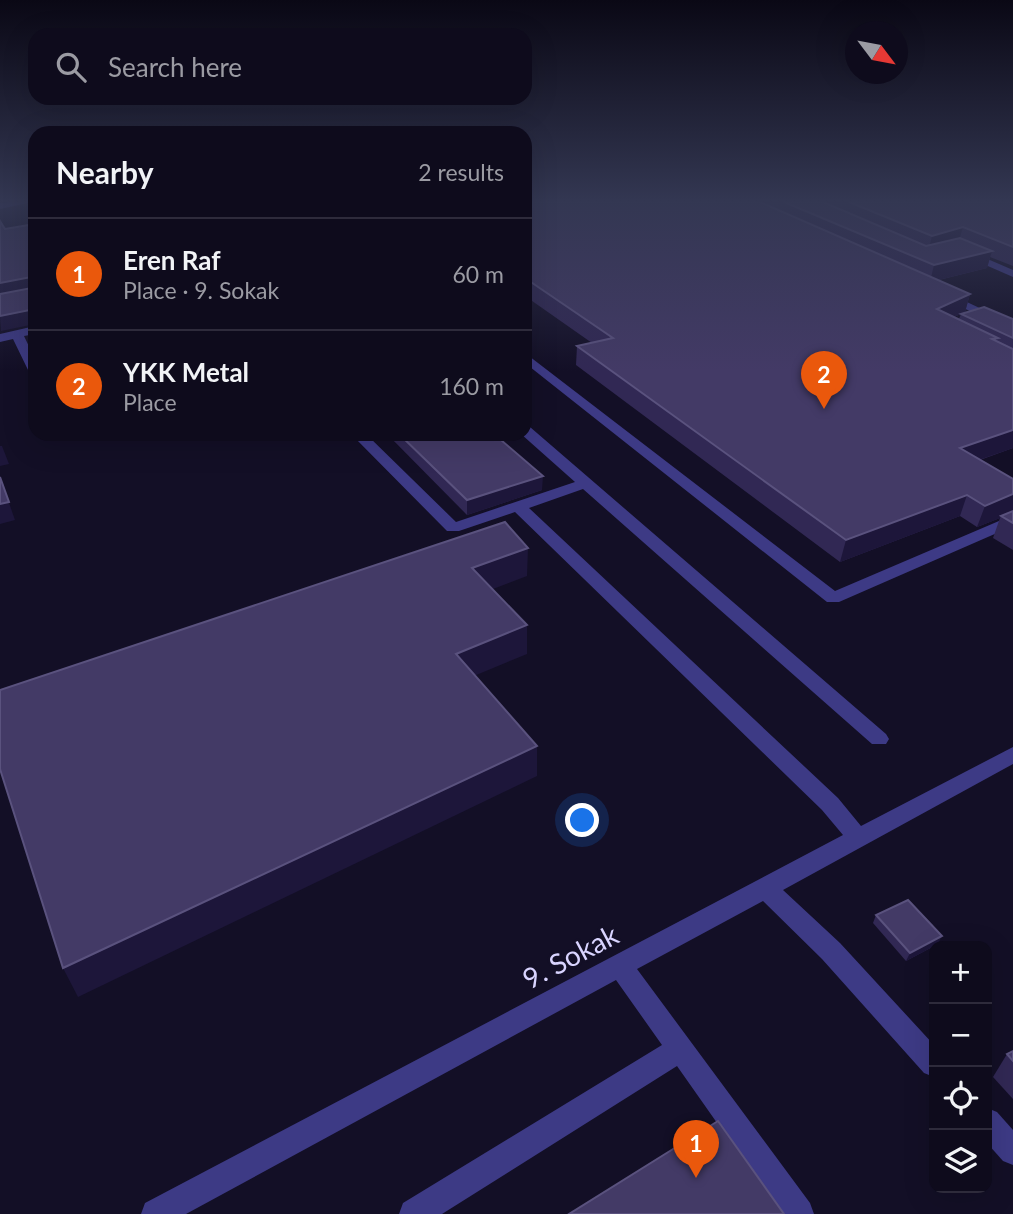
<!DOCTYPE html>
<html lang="en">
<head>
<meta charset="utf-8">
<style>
	:root { --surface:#0e0b1c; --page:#171425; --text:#f1f3f6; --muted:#9b9ba3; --line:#2e2b3b; --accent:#ea580c }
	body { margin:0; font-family:Lato,sans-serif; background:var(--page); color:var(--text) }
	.controls { position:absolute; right:21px; bottom:21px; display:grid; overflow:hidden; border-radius:14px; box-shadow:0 7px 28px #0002 }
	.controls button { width:63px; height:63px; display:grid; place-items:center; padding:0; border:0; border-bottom:2px solid var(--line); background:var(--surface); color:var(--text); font:35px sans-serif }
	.compass { position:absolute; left:845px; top:21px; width:63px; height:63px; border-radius:50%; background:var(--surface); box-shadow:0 7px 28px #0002; rotate:122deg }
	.you { position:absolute; left:583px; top:821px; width:24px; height:24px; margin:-18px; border:5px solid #fff; border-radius:50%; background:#1a73e8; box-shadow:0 0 0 10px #1a73e833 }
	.badge { display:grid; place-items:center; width:46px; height:46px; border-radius:50%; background:var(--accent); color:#fff; font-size:23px; font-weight:700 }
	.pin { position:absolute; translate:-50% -58px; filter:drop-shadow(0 2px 4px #0008) }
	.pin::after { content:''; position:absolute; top:37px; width:24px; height:21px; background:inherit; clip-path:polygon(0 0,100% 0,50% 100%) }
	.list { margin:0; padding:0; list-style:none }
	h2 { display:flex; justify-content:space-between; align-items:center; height:91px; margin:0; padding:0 28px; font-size:30px }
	h2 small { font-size:23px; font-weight:400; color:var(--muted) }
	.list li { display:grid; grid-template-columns:46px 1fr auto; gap:21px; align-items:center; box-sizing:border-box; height:112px; padding:0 28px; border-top:2px solid var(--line) }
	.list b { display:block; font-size:26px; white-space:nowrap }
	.list p { margin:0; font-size:23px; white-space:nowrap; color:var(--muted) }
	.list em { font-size:23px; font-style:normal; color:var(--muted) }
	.icon { flex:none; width:38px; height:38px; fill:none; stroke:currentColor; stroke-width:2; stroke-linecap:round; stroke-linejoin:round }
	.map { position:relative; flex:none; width:1013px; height:1214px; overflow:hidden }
	.search { position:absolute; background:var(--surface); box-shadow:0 7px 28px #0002; left:28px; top:28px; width:504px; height:77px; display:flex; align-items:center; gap:18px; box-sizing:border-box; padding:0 24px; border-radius:21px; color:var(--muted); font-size:26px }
	.panel { position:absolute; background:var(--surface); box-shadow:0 7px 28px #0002; left:28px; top:126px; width:504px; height:315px; border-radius:21px }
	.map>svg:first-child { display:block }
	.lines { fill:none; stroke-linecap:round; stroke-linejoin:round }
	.minor { fill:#3d3a85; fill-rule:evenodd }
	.wall { fill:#312854 }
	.shaded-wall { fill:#1d163a }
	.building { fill:#433a66; stroke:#5a527e; stroke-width:2 }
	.labels { text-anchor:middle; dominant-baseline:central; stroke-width:5; stroke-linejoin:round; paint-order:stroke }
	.near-street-label { font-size:28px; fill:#d9d4ff; stroke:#130f26 }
</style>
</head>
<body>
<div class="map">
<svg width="1013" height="1214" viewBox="0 0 1013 1214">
	<rect width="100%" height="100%" fill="#130f26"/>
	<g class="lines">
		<g class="minor">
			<polygon points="12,202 32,202 0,209 0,203"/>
			<polygon points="969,251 1013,270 1013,277 965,256 965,252"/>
			<polygon points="942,294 950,294 988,312 970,319 962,319 962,315 972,312 942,298"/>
			<polygon points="35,326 35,334 24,336 35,359 35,376 29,372 13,339 0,342 0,334"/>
			<polygon points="525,353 835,591 1013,515 1013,526 839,602 827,602 525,363"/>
			<polygon points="525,426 530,427 886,734 889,739 886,744 872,744 583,489 529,508 838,798 861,826 1013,747 1013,764 783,890 840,943 934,1045 934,1077 924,1073 822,959 763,901 637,969 810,1203 814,1214 781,1214 677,1066 442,1214 399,1214 403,1203 662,1045 616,980 186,1214 141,1214 145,1203 843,835 822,810 515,512 459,531 447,531 351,434 366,434 456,522 575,482 521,434 525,434"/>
			<polygon points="987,1108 997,1112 1013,1130 1013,1165 1003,1161 987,1143"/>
		</g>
	</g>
	<g class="wall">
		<polygon points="525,202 1013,202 1013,266 990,257 987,268 939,280 970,294 965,312 954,317 959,319 961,314 1013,319 1013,448 980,460 1013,479 1013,550 993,538 1000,518 977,527 960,516 840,562 576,365 577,346 592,343 525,296"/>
		<polygon points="387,434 494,434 542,490 467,515"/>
		<polygon points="876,915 938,944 906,961 873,923"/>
		<polygon points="1013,1051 1013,1099 993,1077 1007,1054"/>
	</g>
	<g class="shaded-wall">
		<polygon points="963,227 958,244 928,252 932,236"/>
		<polygon points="992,251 987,268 930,282 934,265"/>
		<polygon points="31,277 34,289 0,297 0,283"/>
		<polygon points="970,294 965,312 932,327 937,309"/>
		<polygon points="35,309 35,324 1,331 0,316"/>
		<polygon points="1013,430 1013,448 953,469 960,448"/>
		<polygon points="58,434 76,434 59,438"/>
		<polygon points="0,446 2,446 9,464 0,466"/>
		<polygon points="543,476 542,490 467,515 467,500"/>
		<polygon points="0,477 15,520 0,524"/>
		<polygon points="1013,494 1013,513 1001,516 1000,518 977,527 985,506"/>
		<polygon points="967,495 960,516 840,562 846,540"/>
		<polygon points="528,548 527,576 472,597 472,568"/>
		<polygon points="527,625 527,654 457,683 456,654"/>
		<polygon points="537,746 537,776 78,997 63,968"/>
		<polygon points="942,936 938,944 906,961 910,953"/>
	</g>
	<g class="building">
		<polygon points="525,202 760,202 970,294 937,309 998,338 992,339 1013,349 1013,430 960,448 1013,479 1013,494 985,506 967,495 846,540 577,346 613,338 525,278"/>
		<polygon points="784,202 823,202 926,246 960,238 992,251 934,265"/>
		<polygon points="849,202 1013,202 1013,247 963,227 932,236"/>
		<polygon points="0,221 5,229 35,224 35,309 0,316 0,294 32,288 34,279 31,277 0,283"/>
		<polygon points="984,307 1013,319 1013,338 961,314"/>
		<polygon points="399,434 494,434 543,476 467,500"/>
		<polygon points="0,477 9,502 0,504"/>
		<polygon points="1013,511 1013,523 1001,516"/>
		<polygon points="505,522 528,548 472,568 527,625 456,654 537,746 63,968 0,769 0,690"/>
		<polygon points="908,900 942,936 910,953 876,915"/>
		<polygon points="1013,1051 1013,1061 1007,1054"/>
		<polygon points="718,1121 784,1214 569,1214"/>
	</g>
	<linearGradient id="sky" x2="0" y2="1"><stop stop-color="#0a0815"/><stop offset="0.54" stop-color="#333752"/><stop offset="1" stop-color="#333752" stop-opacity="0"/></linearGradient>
	<rect width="1013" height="371" fill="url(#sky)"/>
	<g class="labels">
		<g class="near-street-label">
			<text transform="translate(570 956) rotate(-28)">9. Sokak</text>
		</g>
	</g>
</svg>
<div class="controls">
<button>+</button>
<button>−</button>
<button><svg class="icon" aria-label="locate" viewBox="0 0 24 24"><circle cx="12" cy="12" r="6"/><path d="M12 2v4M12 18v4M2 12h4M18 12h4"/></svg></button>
<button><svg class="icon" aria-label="layers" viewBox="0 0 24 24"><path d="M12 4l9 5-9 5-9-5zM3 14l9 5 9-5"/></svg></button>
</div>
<svg class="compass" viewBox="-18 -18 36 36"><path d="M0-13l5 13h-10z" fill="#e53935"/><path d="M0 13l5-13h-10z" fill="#9b9ba3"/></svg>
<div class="you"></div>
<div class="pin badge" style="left:696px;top:1178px">1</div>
<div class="pin badge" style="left:824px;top:409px">2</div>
<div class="search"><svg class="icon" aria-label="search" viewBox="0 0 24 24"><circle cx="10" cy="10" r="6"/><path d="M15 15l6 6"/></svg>Search here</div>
<section class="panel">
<h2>Nearby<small>2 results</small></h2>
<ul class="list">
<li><span class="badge">1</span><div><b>Eren Raf</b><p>Place · 9. Sokak</p></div><em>60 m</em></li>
<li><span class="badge">2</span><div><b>YKK Metal</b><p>Place</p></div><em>160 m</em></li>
</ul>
</section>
</div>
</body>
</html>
